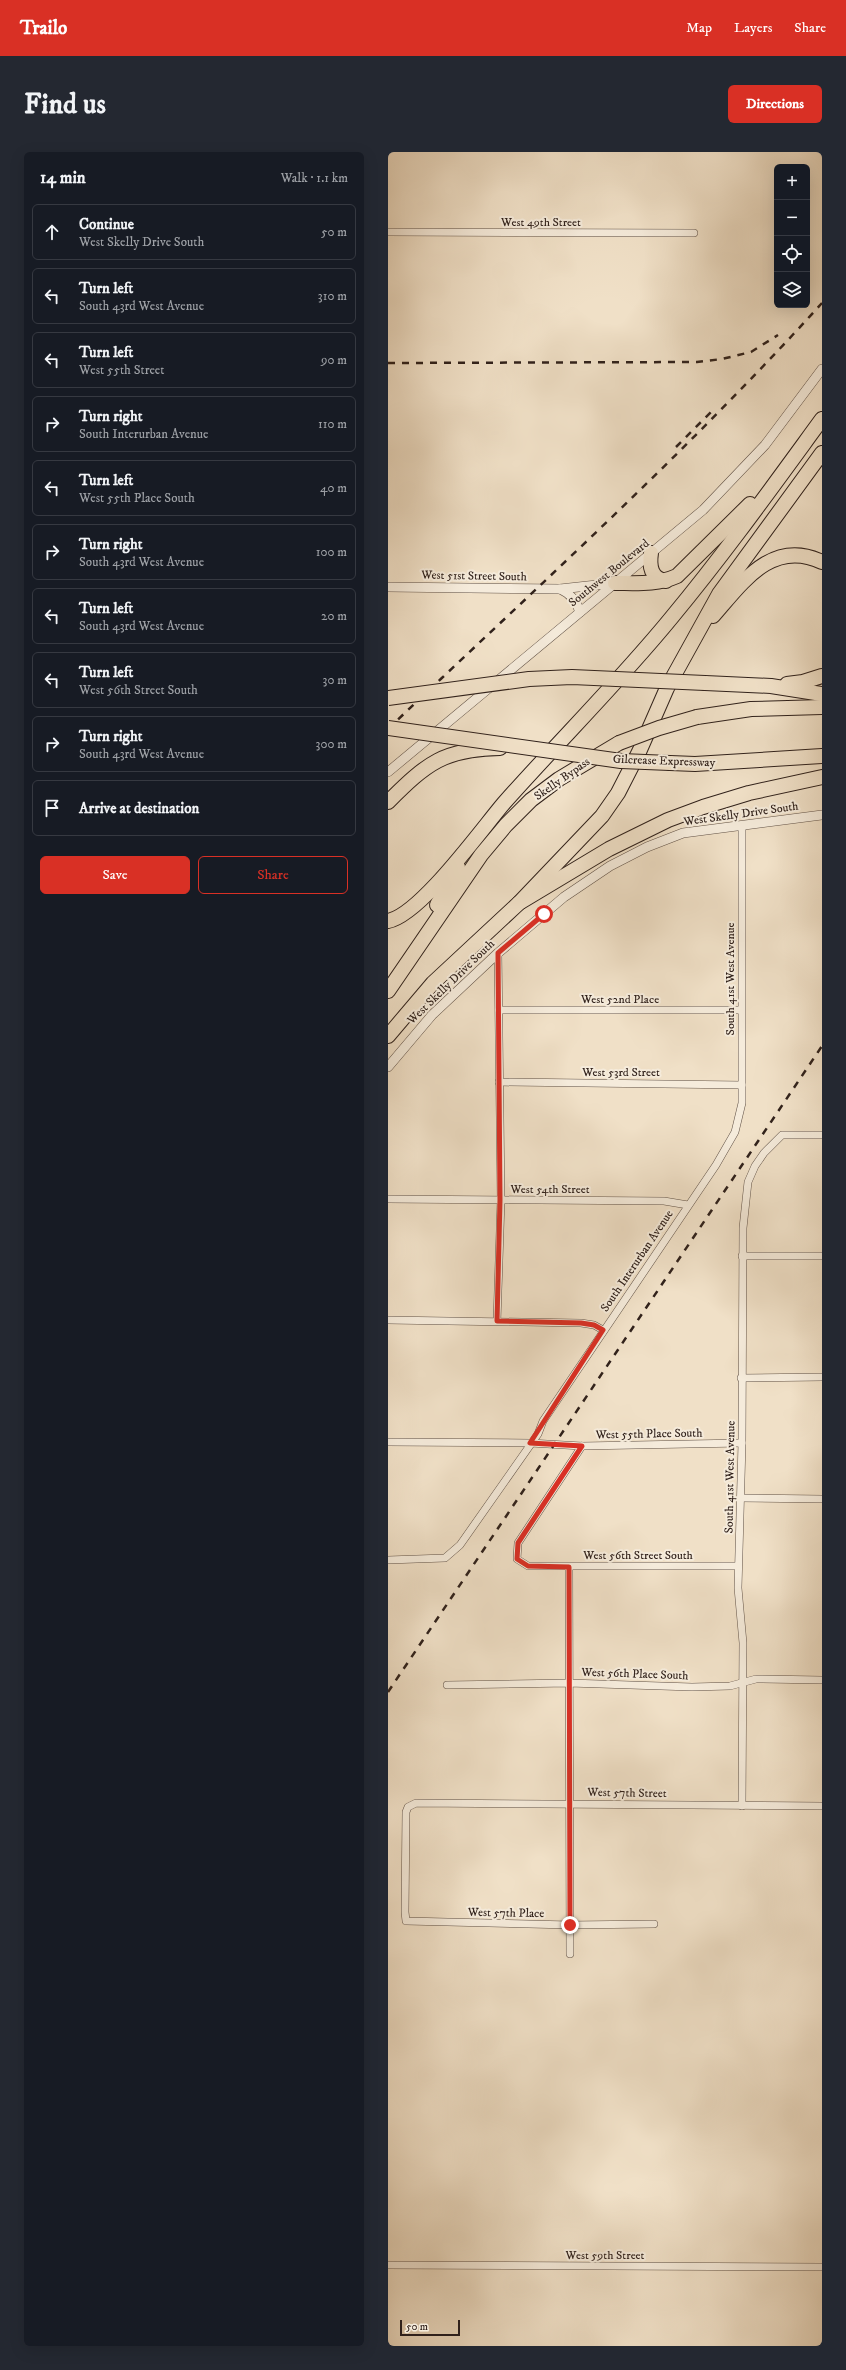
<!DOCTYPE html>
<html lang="en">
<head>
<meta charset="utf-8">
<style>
	:root { --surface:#171b24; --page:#242831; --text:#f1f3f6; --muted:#9ea1a6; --line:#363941; --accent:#d93025 }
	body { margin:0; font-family:"IM FELL DW Pica",serif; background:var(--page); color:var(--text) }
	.controls { position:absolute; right:12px; top:12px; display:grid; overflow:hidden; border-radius:6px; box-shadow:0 4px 16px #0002 }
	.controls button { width:36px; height:36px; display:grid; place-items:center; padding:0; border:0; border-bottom:1px solid var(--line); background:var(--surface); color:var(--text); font:20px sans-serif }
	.scale { position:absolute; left:12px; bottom:10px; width:60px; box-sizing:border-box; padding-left:4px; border:2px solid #30211b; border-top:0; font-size:11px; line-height:14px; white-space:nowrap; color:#30211b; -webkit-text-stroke:3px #f5ebdb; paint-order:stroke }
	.stop { position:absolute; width:12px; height:12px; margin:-9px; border:3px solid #d93025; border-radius:50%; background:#fff }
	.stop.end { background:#d93025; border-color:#fff; box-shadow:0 1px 4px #0008 }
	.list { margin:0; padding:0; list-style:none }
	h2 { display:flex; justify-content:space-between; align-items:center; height:52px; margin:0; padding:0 16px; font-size:17px }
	h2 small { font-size:13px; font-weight:400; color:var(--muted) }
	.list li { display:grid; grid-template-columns:26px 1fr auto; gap:12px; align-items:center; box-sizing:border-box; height:56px; margin:0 8px 8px; padding:0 8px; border:1px solid var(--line); border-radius:6px }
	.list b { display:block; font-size:15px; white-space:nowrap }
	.list p { margin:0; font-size:13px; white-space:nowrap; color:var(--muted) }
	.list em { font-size:13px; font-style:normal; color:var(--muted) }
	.actions { display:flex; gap:8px; padding:12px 16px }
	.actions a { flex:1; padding:9px 0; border:1px solid var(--accent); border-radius:6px; text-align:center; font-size:14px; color:var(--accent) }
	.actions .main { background:var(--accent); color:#fff }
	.icon { flex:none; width:22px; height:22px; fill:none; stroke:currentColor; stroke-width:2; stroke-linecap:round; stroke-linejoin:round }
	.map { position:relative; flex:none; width:434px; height:2194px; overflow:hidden; border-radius:6px }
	header { display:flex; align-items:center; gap:24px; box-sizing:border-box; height:56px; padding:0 20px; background:var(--accent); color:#fff }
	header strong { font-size:19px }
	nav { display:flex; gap:22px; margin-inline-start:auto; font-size:14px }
	.intro { display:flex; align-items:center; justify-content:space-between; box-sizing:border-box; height:96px; padding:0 24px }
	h1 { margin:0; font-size:28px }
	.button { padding:10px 18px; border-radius:6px; background:var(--accent); color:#fff; font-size:14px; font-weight:700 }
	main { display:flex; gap:24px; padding:0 24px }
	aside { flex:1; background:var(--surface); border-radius:6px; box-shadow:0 4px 16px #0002 }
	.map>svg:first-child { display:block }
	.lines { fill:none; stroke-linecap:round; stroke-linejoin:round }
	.minor-casing { stroke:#605146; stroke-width:8 }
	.tertiary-casing { stroke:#605146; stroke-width:10 }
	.motorway-casing { stroke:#30211b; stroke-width:16 }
	.minor { stroke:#f5ebdb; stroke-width:7 }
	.tertiary { stroke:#f5ebdb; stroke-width:9 }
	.motorway { stroke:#f0e0c7; stroke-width:14 }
	.rail { stroke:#30211b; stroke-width:2.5; stroke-dasharray:7 7; stroke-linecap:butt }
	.motorway-bridge-casing { stroke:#30211b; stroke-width:16; stroke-linecap:butt }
	.motorway-bridge { stroke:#f0e0c7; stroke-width:14 }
	.route { stroke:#d93025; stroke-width:5 }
	.labels { text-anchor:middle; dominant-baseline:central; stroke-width:4; stroke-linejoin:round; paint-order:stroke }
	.street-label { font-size:12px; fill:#30211b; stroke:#f5ebdb }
</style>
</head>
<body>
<header>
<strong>Trailo</strong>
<nav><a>Map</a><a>Layers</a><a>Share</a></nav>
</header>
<div class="intro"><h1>Find us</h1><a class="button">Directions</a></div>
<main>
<aside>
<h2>14 min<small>Walk · 1.1 km</small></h2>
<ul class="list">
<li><svg class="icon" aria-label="ahead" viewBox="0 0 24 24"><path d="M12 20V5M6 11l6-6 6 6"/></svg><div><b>Continue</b><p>West Skelly Drive South</p></div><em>50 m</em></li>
<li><svg class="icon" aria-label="left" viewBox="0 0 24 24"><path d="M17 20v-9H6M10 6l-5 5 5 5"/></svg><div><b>Turn left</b><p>South 43rd West Avenue</p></div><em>310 m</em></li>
<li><svg class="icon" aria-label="left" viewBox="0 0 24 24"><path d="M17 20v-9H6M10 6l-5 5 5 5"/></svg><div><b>Turn left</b><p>West 55th Street</p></div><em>90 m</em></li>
<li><svg class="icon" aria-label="right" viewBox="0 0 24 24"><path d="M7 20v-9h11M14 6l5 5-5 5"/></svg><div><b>Turn right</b><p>South Interurban Avenue</p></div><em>110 m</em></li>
<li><svg class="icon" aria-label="left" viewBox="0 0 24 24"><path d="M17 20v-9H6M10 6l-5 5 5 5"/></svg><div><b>Turn left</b><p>West 55th Place South</p></div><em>40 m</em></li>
<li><svg class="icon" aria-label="right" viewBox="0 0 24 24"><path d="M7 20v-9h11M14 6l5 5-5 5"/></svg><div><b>Turn right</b><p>South 43rd West Avenue</p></div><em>100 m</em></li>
<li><svg class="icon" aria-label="left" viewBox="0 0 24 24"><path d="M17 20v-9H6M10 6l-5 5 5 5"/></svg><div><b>Turn left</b><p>South 43rd West Avenue</p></div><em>20 m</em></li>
<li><svg class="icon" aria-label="left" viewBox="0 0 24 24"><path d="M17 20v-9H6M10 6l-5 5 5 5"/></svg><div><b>Turn left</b><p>West 56th Street South</p></div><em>30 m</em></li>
<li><svg class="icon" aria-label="right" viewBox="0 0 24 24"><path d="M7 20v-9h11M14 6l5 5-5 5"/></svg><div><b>Turn right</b><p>South 43rd West Avenue</p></div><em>300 m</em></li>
<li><svg class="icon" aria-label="arrive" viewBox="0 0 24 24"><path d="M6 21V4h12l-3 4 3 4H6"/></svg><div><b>Arrive at destination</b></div></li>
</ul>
<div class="actions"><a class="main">Save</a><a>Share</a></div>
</aside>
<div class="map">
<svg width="434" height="2194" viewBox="0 0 434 2194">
	<rect width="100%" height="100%" fill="#f0e0c7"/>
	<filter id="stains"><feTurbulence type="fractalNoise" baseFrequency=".005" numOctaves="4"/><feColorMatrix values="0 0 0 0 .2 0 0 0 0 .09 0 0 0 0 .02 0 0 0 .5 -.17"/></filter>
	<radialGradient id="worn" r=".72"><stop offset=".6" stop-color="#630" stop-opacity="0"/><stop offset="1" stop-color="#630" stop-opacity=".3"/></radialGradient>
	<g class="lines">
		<defs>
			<g id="minor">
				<polyline points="0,80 306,81"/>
				<polyline points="111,858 352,858"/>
				<polyline points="111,930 354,933"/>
				<polyline points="0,1047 276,1049 300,1053"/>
				<polyline points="354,1104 434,1104"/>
				<polyline points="0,1168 193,1171 206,1173 215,1178"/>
				<polyline points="109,1169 113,1048 110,801"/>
				<polyline points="353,1226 434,1225"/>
				<polyline points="0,1290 142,1291 194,1294 354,1291"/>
				<polyline points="194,1294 130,1391 129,1407 140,1414 350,1414"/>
				<polyline points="353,1346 434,1347"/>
				<polyline points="0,1408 57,1406 72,1393 150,1282 155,1269 328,1013 347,980 354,951 354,673"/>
				<polyline points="181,1415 182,1802"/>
				<polyline points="59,1533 181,1531 304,1535 342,1534 368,1527 434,1528"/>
				<polyline points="354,1654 355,1491 350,1436 354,1291 355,1076 360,1030 367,1014 376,1001 394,983 434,983"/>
				<polyline points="266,1772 182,1773 18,1769 17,1760 18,1660 20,1655 28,1651 434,1654"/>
				<polyline points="0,2113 434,2115"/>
			</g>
			<g id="tertiary">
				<polyline points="0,435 172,437 227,431"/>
				<path d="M 172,437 C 183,442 188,449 192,460"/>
				<polyline points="0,620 315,358 377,293 434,217"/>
				<polyline points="0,915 44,863 110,801 176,745 222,714 259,695 295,681 434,663"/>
			</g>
			<g id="motorway">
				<path d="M 263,401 C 261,414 263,427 278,429"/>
				<path d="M 227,431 C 248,431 269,433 289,424 L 362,352"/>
				<path d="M 325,464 C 354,431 384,386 434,410"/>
				<polyline points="317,531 383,534 434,542"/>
				<polyline points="399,532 415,530 434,524"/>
				<polyline points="309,565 363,557 434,555"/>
				<polyline points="282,611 307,612 434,604"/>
				<path d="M 0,650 C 39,611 56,597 112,596"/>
				<polyline points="131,751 214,664 230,641 251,600 279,536 331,442 434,301"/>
				<polyline points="49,753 70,715"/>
				<path d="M 0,769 C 32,763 93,678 116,651 C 171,589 231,530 284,465 C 337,401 385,334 434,267"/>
				<polyline points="0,839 93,703 118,673 143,648 171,627 231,591"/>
				<polyline points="0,884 45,831 131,751 221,697 280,668 315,655 361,641 434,625"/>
			</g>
		</defs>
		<use href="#minor" class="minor-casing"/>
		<use href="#tertiary" class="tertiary-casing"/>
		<use href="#motorway" class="motorway-casing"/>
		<use href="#minor" class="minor"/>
		<use href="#tertiary" class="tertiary"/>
		<use href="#motorway" class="motorway"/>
		<g class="rail">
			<polyline points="0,211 309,210 334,207 363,200 390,183"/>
			<polyline points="288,295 325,258"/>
			<path d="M 0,577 C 147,437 298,301 434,151"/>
			<polyline points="0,1540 434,894"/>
		</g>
		<defs>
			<g id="motorway-bridge">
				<polyline points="0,546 141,527 184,525 317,531"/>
				<polyline points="0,576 233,609 282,611"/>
				<polyline points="231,591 271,576 309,565"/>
			</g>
		</defs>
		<use href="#motorway-bridge" class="motorway-bridge-casing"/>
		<use href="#motorway-bridge" class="motorway-bridge"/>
	</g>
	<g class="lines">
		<polyline class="route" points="156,762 110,801 112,1048 109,1169 193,1171 206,1173 215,1178 142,1291 194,1294 130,1391 129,1407 140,1414 181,1415 182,1773"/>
	</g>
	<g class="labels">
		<g class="street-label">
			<text x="153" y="70">West 49th Street</text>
			<text transform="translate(221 421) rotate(-39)">Southwest Boulevard</text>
			<text transform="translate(86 424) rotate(1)">West 51st Street South</text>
			<text transform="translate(276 609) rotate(2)">Gilcrease Expressway</text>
			<text transform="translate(174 627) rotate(-35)">Skelly Bypass</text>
			<text transform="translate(353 662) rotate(-8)">West Skelly Drive South</text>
			<text transform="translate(342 827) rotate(-90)">South 41st West Avenue</text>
			<text transform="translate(63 830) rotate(-44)">West Skelly Drive South</text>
			<text x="232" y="847">West 52nd Place</text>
			<text x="233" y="920">West 53rd Street</text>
			<text x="162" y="1037">West 54th Street</text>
			<text transform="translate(249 1109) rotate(-56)">South Interurban Avenue</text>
			<text transform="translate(261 1282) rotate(-1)">West 55th Place South</text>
			<text transform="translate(342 1325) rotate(-89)">South 41st West Avenue</text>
			<text x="250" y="1403">West 56th Street South</text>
			<text transform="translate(247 1522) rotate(2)">West 56th Place South</text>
			<text transform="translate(239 1641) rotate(1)">West 57th Street</text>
			<text transform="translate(118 1761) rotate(1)">West 57th Place</text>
			<text x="217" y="2103">West 59th Street</text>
		</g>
	</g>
	<rect width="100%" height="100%" filter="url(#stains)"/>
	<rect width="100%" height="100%" fill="url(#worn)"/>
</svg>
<div class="controls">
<button>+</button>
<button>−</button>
<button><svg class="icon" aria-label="locate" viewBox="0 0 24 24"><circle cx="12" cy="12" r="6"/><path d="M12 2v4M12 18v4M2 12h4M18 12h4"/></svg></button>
<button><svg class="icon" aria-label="layers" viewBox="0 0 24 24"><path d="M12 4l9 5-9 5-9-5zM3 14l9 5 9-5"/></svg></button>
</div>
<div class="scale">50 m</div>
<div class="stop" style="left:156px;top:762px"></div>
<div class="stop end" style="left:182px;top:1773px"></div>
</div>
</main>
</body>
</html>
